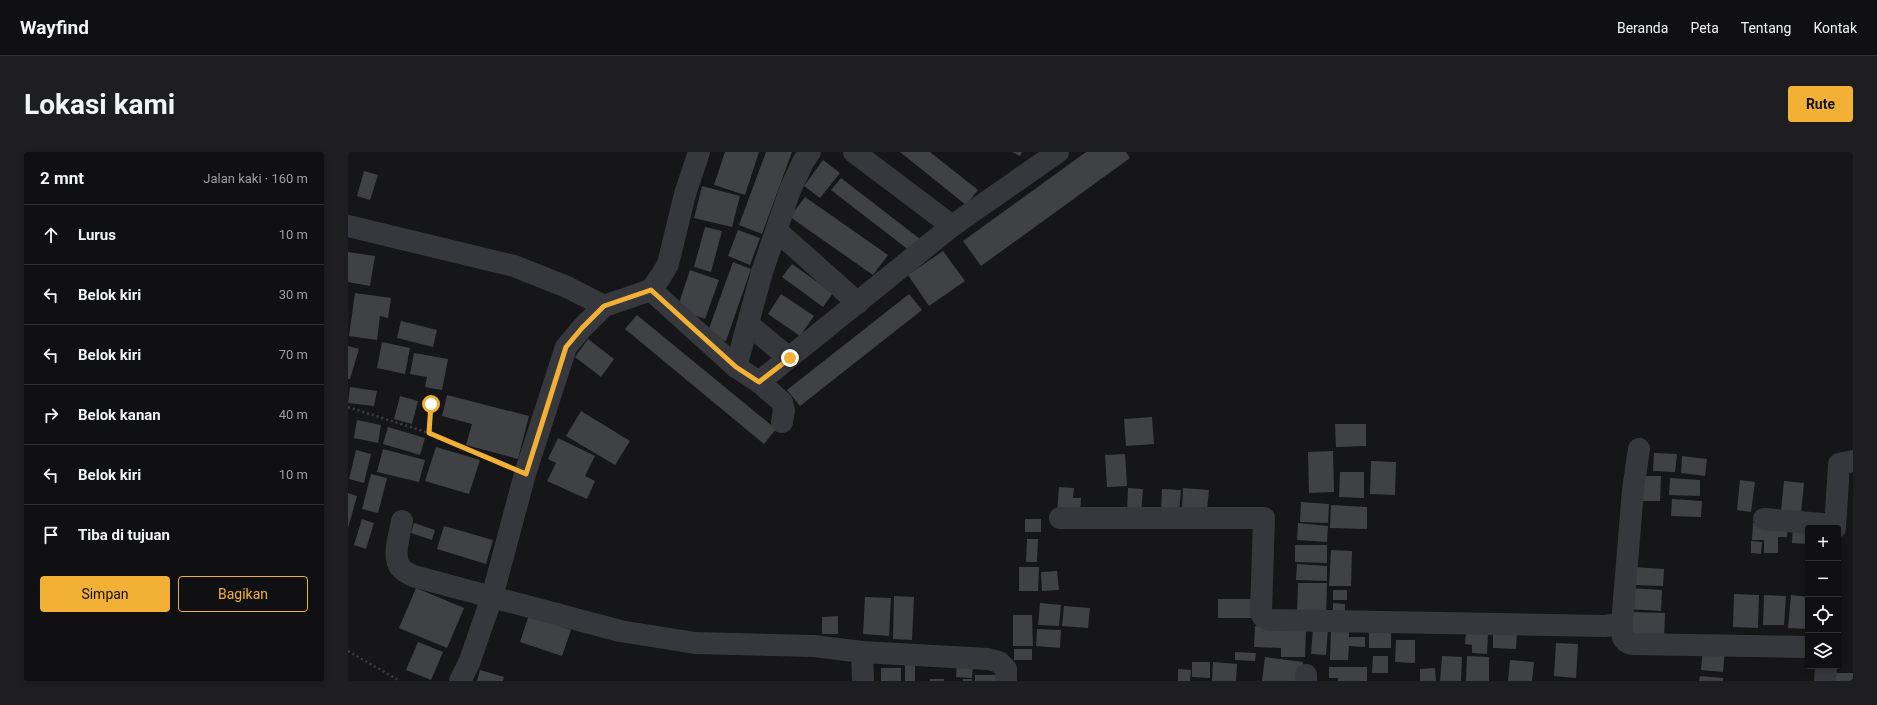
<!DOCTYPE html>
<html lang="id">
<head>
<meta charset="utf-8">
<style>
	:root { --surface:#101012; --page:#1e1e20; --text:#f1f3f6; --muted:#9c9d9f; --line:#303032; --accent:#f2b134 }
	body { margin:0; font-family:Roboto,sans-serif; background:var(--page); color:var(--text) }
	.controls { position:absolute; right:12px; bottom:12px; display:grid; overflow:hidden; border-radius:4px; box-shadow:0 2px 6px #0003 }
	.controls button { width:36px; height:36px; display:grid; place-items:center; padding:0; border:0; border-bottom:1px solid var(--line); background:var(--surface); color:var(--text); font:20px sans-serif }
	.stop { position:absolute; width:12px; height:12px; margin:-9px; border:3px solid #f2b134; border-radius:50%; background:#fff }
	.stop.end { background:#f2b134; border-color:#fff; box-shadow:0 1px 4px #0008 }
	.list { margin:0; padding:0; list-style:none }
	h2 { display:flex; justify-content:space-between; align-items:center; height:52px; margin:0; padding:0 16px; font-size:17px }
	h2 small { font-size:13px; font-weight:400; color:var(--muted) }
	.list li { display:grid; grid-template-columns:26px 1fr auto; gap:12px; align-items:center; box-sizing:border-box; height:60px; padding:0 16px; border-top:1px solid var(--line) }
	.list b { display:block; font-size:15px; white-space:nowrap }
	.list em { font-size:13px; font-style:normal; color:var(--muted) }
	.actions { display:flex; gap:8px; padding:12px 16px }
	.actions a { flex:1; padding:9px 0; border:1px solid var(--accent); border-radius:4px; text-align:center; font-size:14px; color:var(--accent) }
	.actions .main { background:var(--accent); color:#111 }
	.icon { flex:none; width:22px; height:22px; fill:none; stroke:currentColor; stroke-width:2; stroke-linecap:round; stroke-linejoin:round }
	.map { position:relative; flex:none; width:1505px; height:529px; overflow:hidden; border-radius:4px }
	header { display:flex; align-items:center; gap:24px; box-sizing:border-box; height:56px; padding:0 20px; background:var(--surface); border-bottom:1px solid var(--line) }
	header strong { font-size:19px }
	nav { display:flex; gap:22px; margin-inline-start:auto; font-size:14px }
	.intro { display:flex; align-items:center; justify-content:space-between; box-sizing:border-box; height:96px; padding:0 24px }
	h1 { margin:0; font-size:28px }
	.button { padding:10px 18px; border-radius:4px; background:var(--accent); color:#111; font-size:14px; font-weight:700 }
	main { display:flex; gap:24px; padding:0 24px }
	aside { flex:1; background:var(--surface); border-radius:4px; box-shadow:0 2px 6px #0003 }
	.map>svg:first-child { display:block }
	.building { fill:#404145 }
	.lines { fill:none; stroke-linecap:round; stroke-linejoin:round }
	.path { stroke:#3d3f44; stroke-width:2.5; stroke-dasharray:2 3; stroke-linecap:butt }
	.minor { stroke:#37383d; stroke-width:22 }
	.route { stroke:#f2b134; stroke-width:5 }
</style>
</head>
<body>
<header>
<strong>Wayfind</strong>
<nav><a>Beranda</a><a>Peta</a><a>Tentang</a><a>Kontak</a></nav>
</header>
<div class="intro"><h1>Lokasi kami</h1><a class="button">Rute</a></div>
<main>
<aside>
<h2>2 mnt<small>Jalan kaki · 160 m</small></h2>
<ul class="list">
<li><svg class="icon" aria-label="ahead" viewBox="0 0 24 24"><path d="M12 20V5M6 11l6-6 6 6"/></svg><div><b>Lurus</b></div><em>10 m</em></li>
<li><svg class="icon" aria-label="left" viewBox="0 0 24 24"><path d="M17 20v-9H6M10 6l-5 5 5 5"/></svg><div><b>Belok kiri</b></div><em>30 m</em></li>
<li><svg class="icon" aria-label="left" viewBox="0 0 24 24"><path d="M17 20v-9H6M10 6l-5 5 5 5"/></svg><div><b>Belok kiri</b></div><em>70 m</em></li>
<li><svg class="icon" aria-label="right" viewBox="0 0 24 24"><path d="M7 20v-9h11M14 6l5 5-5 5"/></svg><div><b>Belok kanan</b></div><em>40 m</em></li>
<li><svg class="icon" aria-label="left" viewBox="0 0 24 24"><path d="M17 20v-9H6M10 6l-5 5 5 5"/></svg><div><b>Belok kiri</b></div><em>10 m</em></li>
<li><svg class="icon" aria-label="arrive" viewBox="0 0 24 24"><path d="M6 21V4h12l-3 4 3 4H6"/></svg><div><b>Tiba di tujuan</b></div></li>
</ul>
<div class="actions"><a class="main">Simpan</a><a>Bagikan</a></div>
</aside>
<div class="map">
<svg width="1505" height="529" viewBox="0 0 1505 529">
	<rect width="100%" height="100%" fill="#161618"/>
	<g class="building">
		<polygon points="377,0 411,0 397,43 366,33"/>
		<polygon points="418,0 444,0 414,82 391,73"/>
		<polygon points="552,0 582,0 630,38 618,53"/>
		<polygon points="664,0 674,0 672,4"/>
		<polygon points="738,0 778,0 782,6 633,114 615,89"/>
		<polygon points="475,8 492,21 472,46 456,34"/>
		<polygon points="16,19 30,23 22,48 9,44"/>
		<polygon points="493,26 572,87 562,99 483,38"/>
		<polygon points="354,34 392,44 384,75 346,66"/>
		<polygon points="457,45 540,103 525,123 442,65"/>
		<polygon points="357,75 374,79 363,120 346,115"/>
		<polygon points="390,78 412,86 402,113 380,104"/>
		<polygon points="595,99 617,129 581,154 560,123"/>
		<polygon points="0,100 27,104 22,134 0,130"/>
		<polygon points="385,110 403,117 378,189 359,182"/>
		<polygon points="444,112 485,141 475,155 434,125"/>
		<polygon points="342,118 371,128 357,167 329,157"/>
		<polygon points="7,141 43,146 40,166 32,164 29,188 1,184"/>
		<polygon points="433,142 466,164 452,184 420,162"/>
		<polygon points="561,142 574,158 452,254 439,238"/>
		<polygon points="289,163 428,277 416,292 277,177"/>
		<polygon points="53,169 89,178 85,195 49,186"/>
		<polygon points="240,187 266,207 253,225 227,205"/>
		<polygon points="34,190 62,196 57,222 29,216"/>
		<polygon points="0,194 11,197 2,227 0,227"/>
		<polygon points="66,201 100,207 94,238 77,235 79,225 62,222"/>
		<polygon points="2,235 29,239 26,254 0,251"/>
		<polygon points="99,243 181,264 170,307 118,293 124,272 94,264"/>
		<polygon points="52,244 70,249 64,272 46,267"/>
		<polygon points="233,259 282,289 267,313 218,284"/>
		<polygon points="804,265 806,292 778,294 776,267"/>
		<polygon points="9,268 33,273 30,291 6,286"/>
		<polygon points="987,272 1018,272 1018,294 988,295"/>
		<polygon points="40,275 77,286 72,303 35,292"/>
		<polygon points="210,286 247,304 237,324 247,329 239,347 199,329 208,311 200,307"/>
		<polygon points="88,295 132,308 121,342 77,329"/>
		<polygon points="35,297 77,308 71,330 29,320"/>
		<polygon points="8,298 23,302 16,331 1,327"/>
		<polygon points="985,299 986,340 961,341 960,300"/>
		<polygon points="1306,301 1329,302 1327,320 1305,319"/>
		<polygon points="777,302 779,334 759,335 757,303"/>
		<polygon points="1334,304 1359,307 1357,324 1333,321"/>
		<polygon points="1023,309 1048,310 1047,343 1022,342"/>
		<polygon points="992,320 1016,320 1016,346 991,345"/>
		<polygon points="23,322 39,326 30,361 14,357"/>
		<polygon points="1293,324 1313,324 1312,349 1293,349"/>
		<polygon points="1322,326 1352,328 1352,344 1321,343"/>
		<polygon points="1392,328 1407,330 1403,360 1389,358"/>
		<polygon points="1436,329 1456,331 1453,361 1433,359"/>
		<polygon points="711,335 726,336 725,346 733,346 732,363 709,362"/>
		<polygon points="780,336 795,337 793,363 779,362"/>
		<polygon points="835,336 861,338 859,357 834,356"/>
		<polygon points="814,337 833,338 831,361 813,360"/>
		<polygon points="0,341 9,344 0,376"/>
		<polygon points="1324,347 1354,349 1353,365 1323,364"/>
		<polygon points="953,350 981,352 980,371 952,370"/>
		<polygon points="983,353 1019,355 1019,377 982,376"/>
		<polygon points="14,367 26,371 18,397 6,393"/>
		<rect x="677" y="367" width="16" height="13"/>
		<polygon points="66,371 87,378 84,388 63,381"/>
		<polygon points="950,371 980,374 979,390 949,388"/>
		<polygon points="1405,371 1440,372 1439,385 1430,385 1430,401 1416,401 1416,388 1404,388"/>
		<polygon points="1445,373 1460,376 1460,392 1444,391"/>
		<polygon points="96,374 145,388 138,412 89,397"/>
		<polygon points="679,387 690,387 689,410 678,410"/>
		<polygon points="1403,389 1414,390 1413,402 1403,401"/>
		<polygon points="947,393 979,393 979,411 947,410"/>
		<polygon points="983,398 1004,399 1003,434 981,434"/>
		<polygon points="949,412 979,414 979,429 948,428"/>
		<polygon points="671,415 691,415 690,439 671,439"/>
		<polygon points="1285,415 1316,417 1315,434 1284,433"/>
		<polygon points="709,419 711,438 694,439 693,420"/>
		<polygon points="950,431 979,431 978,464 949,464"/>
		<polygon points="68,436 116,456 99,496 51,476"/>
		<polygon points="1281,436 1314,438 1313,459 1280,457"/>
		<rect x="985" y="438" width="14" height="10"/>
		<polygon points="1386,442 1411,443 1410,476 1385,475"/>
		<polygon points="1416,443 1438,444 1436,473 1415,473"/>
		<polygon points="1443,443 1460,445 1460,477 1440,476"/>
		<polygon points="546,444 566,445 564,488 545,487"/>
		<polygon points="517,445 543,446 541,484 515,482"/>
		<rect x="870" y="447" width="37" height="19"/>
		<polygon points="692,451 713,453 711,474 690,473"/>
		<polygon points="985,451 997,452 997,461 985,461"/>
		<polygon points="716,454 742,456 740,476 714,474"/>
		<polygon points="1283,460 1317,461 1316,487 1281,485"/>
		<polygon points="181,463 223,478 214,504 172,490"/>
		<polygon points="665,463 684,463 685,494 665,494"/>
		<polygon points="490,464 490,482 474,482 474,465"/>
		<polygon points="907,474 958,476 957,505 933,505 933,496 906,495"/>
		<polygon points="965,476 980,477 978,503 963,502"/>
		<polygon points="983,476 1001,476 1001,485 1017,485 1017,495 1001,494 1000,508 982,508"/>
		<polygon points="689,477 713,478 712,496 688,494"/>
		<polygon points="1145,478 1169,478 1168,497 1145,496"/>
		<polygon points="1021,480 1043,481 1043,496 1021,496"/>
		<polygon points="1118,481 1140,482 1139,502 1124,501 1124,493 1117,492"/>
		<polygon points="1048,488 1067,488 1067,511 1047,510"/>
		<polygon points="70,490 95,500 83,528 58,518"/>
		<polygon points="1208,491 1230,492 1228,526 1206,524"/>
		<polygon points="1355,496 1377,497 1375,520 1353,518"/>
		<rect x="666" y="497" width="18" height="11"/>
		<polygon points="887,500 908,501 907,509 887,508"/>
		<polygon points="1025,504 1040,504 1040,521 1024,521"/>
		<polygon points="1094,504 1114,505 1113,529 1092,529"/>
		<polygon points="1119,504 1141,505 1141,529 1118,529"/>
		<polygon points="917,505 955,510 953,529 914,529"/>
		<polygon points="609,508 625,509 624,526 608,525"/>
		<polygon points="1162,508 1186,510 1184,529 1160,529"/>
		<rect x="557" y="510" width="10" height="19"/>
		<polygon points="844,510 862,510 862,526 844,525"/>
		<polygon points="865,510 889,512 888,529 864,529"/>
		<polygon points="981,515 1019,515 1019,529 990,529 990,526 981,526"/>
		<rect x="533" y="516" width="20" height="13"/>
		<polygon points="1087,516 1088,529 1072,529 1072,517"/>
		<polygon points="830,517 843,518 842,529 830,529"/>
		<polygon points="132,518 156,525 155,529 129,529"/>
		<rect x="1483" y="521" width="22" height="8"/>
		<rect x="627" y="523" width="23" height="6"/>
		<polygon points="1352,524 1375,526 1375,529 1351,529"/>
		<rect x="582" y="527" width="14" height="2"/>
		<rect x="615" y="527" width="9" height="2"/>
	</g>
	<g class="lines">
		<g class="path">
			<polyline points="0,255 81,281 157,313"/>
			<polyline points="81,281 83,252"/>
			<polyline points="0,499 52,529"/>
		</g>
		<g class="minor">
			<polyline points="506,0 604,74"/>
			<polyline points="0,74 166,114 219,135 256,154"/>
			<polyline points="429,79 510,151"/>
			<polyline points="303,138 388,215 411,230 434,250 436,258 434,270"/>
			<polyline points="400,172 441,206"/>
			<polyline points="388,215 414,120 442,38 455,10 462,0"/>
			<polyline points="411,230 604,74 710,0"/>
			<path d="M 1291,297 L 1285,338 L 1274,472 C 1274,483 1273,489 1284,492 L 1460,495"/>
			<polyline points="712,366 916,366 913,460 915,465 921,468 1256,474 1274,472"/>
			<polyline points="1416,367 1487,373"/>
			<path d="M 54,369 C 52,381 44,404 52,415 C 55,419 61,422 65,424 L 272,479 L 347,491 L 466,494 L 514,500 L 640,507 L 651,510 L 658,517 L 658,529"/>
			<polyline points="1487,376 1491,312 1505,309"/>
			<polyline points="514,500 515,529"/>
			<polyline points="958,523 958,529"/>
			<polyline points="112,529 121,511 144,445 177,322 218,195 234,176 256,154 303,138 313,124 320,112 337,42 351,0"/>
			<polyline points="1477,529 1478,514"/>
		</g>
	</g>
	<g class="lines">
		<polyline class="route" points="83,252 81,281 178,322 218,195 234,176 256,154 303,138 388,215 411,230 442,206"/>
	</g>
</svg>
<div class="controls">
<button>+</button>
<button>−</button>
<button><svg class="icon" aria-label="locate" viewBox="0 0 24 24"><circle cx="12" cy="12" r="6"/><path d="M12 2v4M12 18v4M2 12h4M18 12h4"/></svg></button>
<button><svg class="icon" aria-label="layers" viewBox="0 0 24 24"><path d="M12 4l9 5-9 5-9-5zM3 14l9 5 9-5"/></svg></button>
</div>
<div class="stop" style="left:83px;top:252px"></div>
<div class="stop end" style="left:442px;top:206px"></div>
</div>
</main>
</body>
</html>
